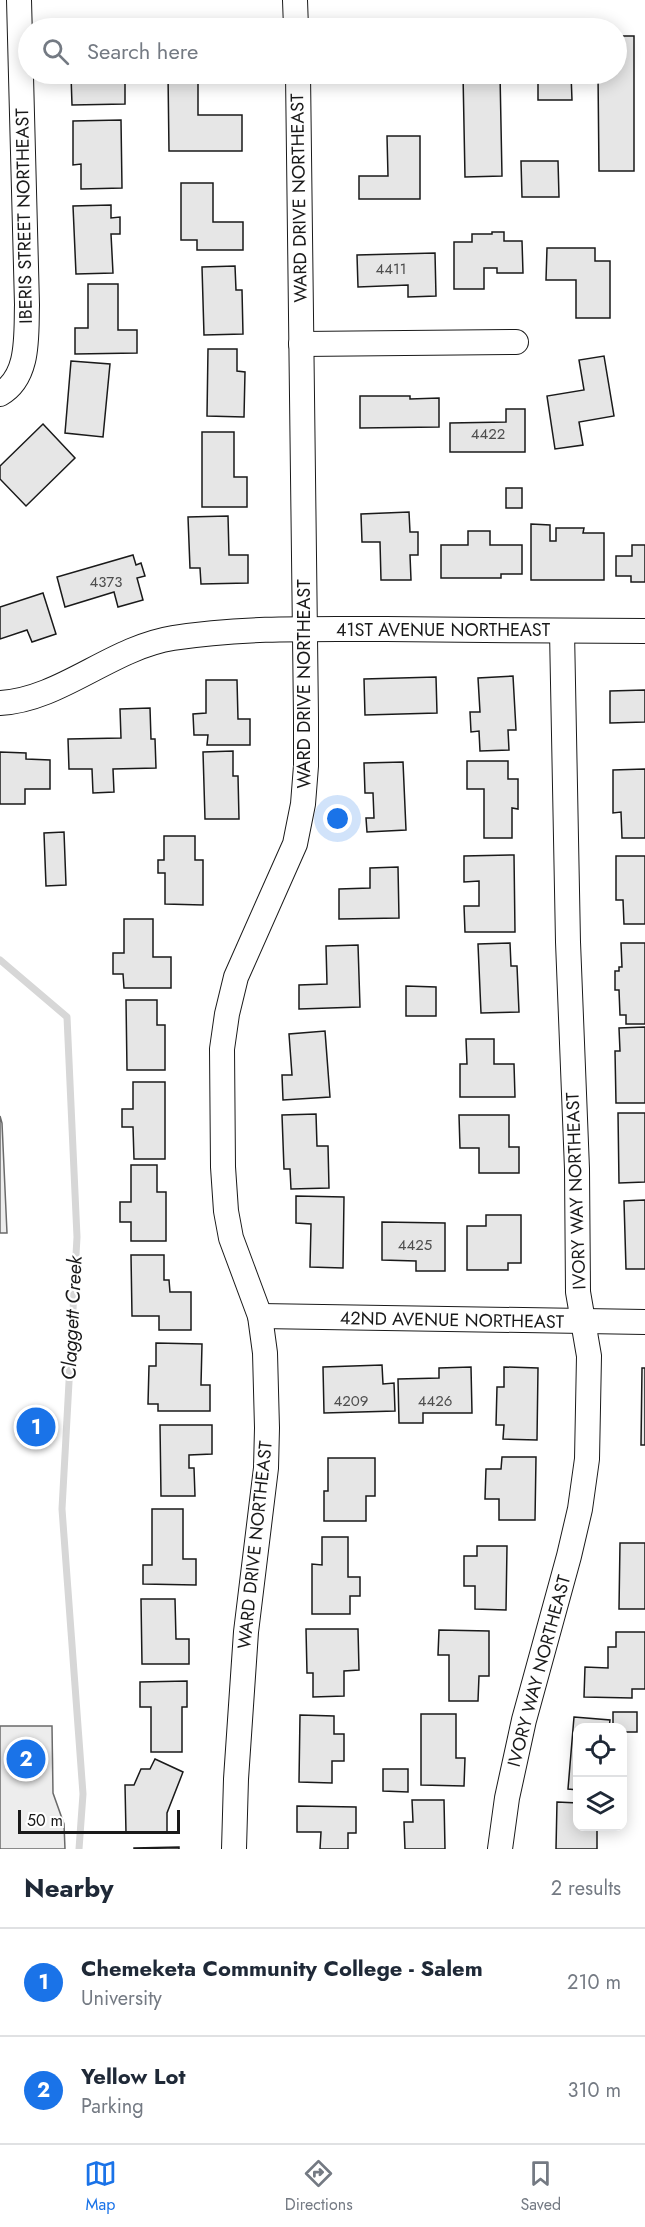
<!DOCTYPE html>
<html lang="en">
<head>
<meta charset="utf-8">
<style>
	:root { --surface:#fff; --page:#f2f2f3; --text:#1f2937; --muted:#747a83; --line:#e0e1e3; --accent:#1a73e8 }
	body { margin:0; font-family:Jost,sans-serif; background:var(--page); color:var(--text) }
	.controls { position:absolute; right:18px; bottom:18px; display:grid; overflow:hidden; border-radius:12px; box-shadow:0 3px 15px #0003 }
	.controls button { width:54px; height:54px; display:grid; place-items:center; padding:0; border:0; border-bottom:2px solid var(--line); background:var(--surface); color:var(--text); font:30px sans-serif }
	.scale { position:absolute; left:18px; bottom:15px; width:162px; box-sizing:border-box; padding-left:6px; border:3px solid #1a1a1a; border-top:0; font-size:16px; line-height:21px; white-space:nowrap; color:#1a1a1a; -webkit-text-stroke:4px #fff; paint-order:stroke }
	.you { position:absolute; left:338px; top:819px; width:21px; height:21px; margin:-15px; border:4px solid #fff; border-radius:50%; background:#1a73e8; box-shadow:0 0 0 9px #1a73e833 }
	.badge { display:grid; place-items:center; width:39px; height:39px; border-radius:50%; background:var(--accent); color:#fff; font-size:20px; font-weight:700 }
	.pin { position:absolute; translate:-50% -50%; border:3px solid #fff; box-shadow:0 2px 6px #0006 }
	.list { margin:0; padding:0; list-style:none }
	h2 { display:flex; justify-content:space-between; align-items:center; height:78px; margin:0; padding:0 24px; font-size:26px }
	h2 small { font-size:20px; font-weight:400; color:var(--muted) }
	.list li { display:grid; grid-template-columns:39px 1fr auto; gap:18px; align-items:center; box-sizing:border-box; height:108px; padding:0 24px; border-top:2px solid var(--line) }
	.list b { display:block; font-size:22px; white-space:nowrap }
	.list p { margin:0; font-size:20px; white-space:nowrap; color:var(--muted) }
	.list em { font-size:20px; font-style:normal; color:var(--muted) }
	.icon { flex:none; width:33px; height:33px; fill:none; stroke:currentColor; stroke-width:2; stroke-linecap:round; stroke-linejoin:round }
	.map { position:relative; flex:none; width:645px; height:1849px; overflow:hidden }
	.search { position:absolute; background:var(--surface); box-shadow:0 3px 15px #0003; left:18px; right:18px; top:18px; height:66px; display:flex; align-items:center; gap:15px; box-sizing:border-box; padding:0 21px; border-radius:33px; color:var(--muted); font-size:22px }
	.sheet { height:294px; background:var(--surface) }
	nav { display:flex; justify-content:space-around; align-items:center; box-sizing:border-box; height:84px; border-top:2px solid var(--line); background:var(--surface); font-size:16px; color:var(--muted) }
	nav a { display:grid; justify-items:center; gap:3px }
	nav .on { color:var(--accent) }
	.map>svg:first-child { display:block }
	.built { fill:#ededed; stroke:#6a6a6a; stroke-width:1.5 }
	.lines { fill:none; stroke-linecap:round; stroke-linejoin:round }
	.stream { stroke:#d7d7d7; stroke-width:7 }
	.building { fill:#e6e6e6; stroke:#1a1a1a; stroke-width:1.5 }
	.minor-casing { stroke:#1a1a1a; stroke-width:26 }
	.minor { stroke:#fff; stroke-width:24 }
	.labels { text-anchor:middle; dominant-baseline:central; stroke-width:4.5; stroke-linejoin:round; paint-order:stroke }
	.number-label { font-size:15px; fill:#4d4d4d }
	.street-label { font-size:18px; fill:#1a1a1a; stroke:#fff }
	.water-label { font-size:20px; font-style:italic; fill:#1a1a1a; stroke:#fff }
</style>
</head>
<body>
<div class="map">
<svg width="645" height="1849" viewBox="0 0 645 1849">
	<rect width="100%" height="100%" fill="#fff"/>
	<g class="built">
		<polygon points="0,1116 2,1123 7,1233 0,1233"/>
		<polygon points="0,1726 52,1726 53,1793 64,1824 65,1849 0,1849"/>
	</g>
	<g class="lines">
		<polyline class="stream" points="0,960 67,1017 77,1237 62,1509 83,1794 79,1849"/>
	</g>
	<g class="building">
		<polygon points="124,23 124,28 91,28 91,24"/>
		<polygon points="616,36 634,36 634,171 599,171 598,74 616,74"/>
		<polygon points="92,74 125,74 125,104 72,105 71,75"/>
		<polygon points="168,74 198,74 198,115 242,115 242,151 169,151"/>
		<rect x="354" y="74" width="67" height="3"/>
		<polygon points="463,74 500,74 502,176 465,177"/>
		<polygon points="513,74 571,74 572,100 538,100 538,79 513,79"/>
		<polygon points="121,120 122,188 81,189 81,164 73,165 73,121"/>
		<polygon points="387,136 420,136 420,199 359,199 359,176 388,176"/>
		<polygon points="521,161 558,161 559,197 522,197"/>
		<polygon points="181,183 213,183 213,222 243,222 243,250 197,250 197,240 181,240"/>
		<polygon points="111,205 111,218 120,217 120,234 111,234 113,273 76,274 73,206"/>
		<polygon points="492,232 504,232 504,241 522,241 523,273 497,273 497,268 484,268 484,289 454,289 454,242 472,242 472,234 492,234"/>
		<polygon points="547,248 595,248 595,261 610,261 610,318 576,318 576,280 546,280"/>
		<polygon points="435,253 436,296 408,297 408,285 358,287 357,255"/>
		<polygon points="235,266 236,290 242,290 243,334 204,335 202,267"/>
		<polygon points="88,284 118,284 118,330 137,330 137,353 75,354 75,328 88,328"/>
		<polygon points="208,349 237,349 237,371 245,372 244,417 207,416"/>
		<polygon points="604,356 614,416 579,422 583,445 555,449 547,396 584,390 579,360"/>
		<polygon points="71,361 110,364 103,437 65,433"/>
		<polygon points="360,396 410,396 410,399 439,398 439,427 360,428"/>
		<polygon points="506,409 525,409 525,452 450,452 450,423 506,422"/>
		<polygon points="43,424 75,458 26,506 0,479 0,466"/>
		<polygon points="202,432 234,432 234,477 247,477 247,507 202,507"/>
		<rect x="506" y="488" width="16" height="20"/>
		<polygon points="409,512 410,532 418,532 418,555 410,555 411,580 381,580 380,542 362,542 361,514"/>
		<polygon points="228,516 229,555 248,555 248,583 201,584 200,568 190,568 188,517"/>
		<polygon points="531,524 550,525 550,541 556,541 556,528 584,528 583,533 604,533 604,580 531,580"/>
		<polygon points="468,531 490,531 490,545 522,545 522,574 501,574 501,578 441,578 441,545 468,545"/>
		<polygon points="632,545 645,545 645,582 631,582 631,576 616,576 616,556 632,556"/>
		<polygon points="133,555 136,565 141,563 145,576 137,578 143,600 118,607 114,592 65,607 57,577"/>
		<polygon points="43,593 56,634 32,642 27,630 0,639 0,607"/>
		<polygon points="513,676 516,730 508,730 509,750 480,751 479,731 471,732 470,712 480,712 478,678"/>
		<polygon points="436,677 437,713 365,715 364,679"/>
		<polygon points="206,680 237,680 238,719 250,719 250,745 207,745 208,735 194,735 193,714 206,713"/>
		<polygon points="645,690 645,722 610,723 610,691"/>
		<polygon points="150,708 151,739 155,739 156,768 113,769 114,792 93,793 92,769 69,769 68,739 121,738 120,709"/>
		<polygon points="233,751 233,776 238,776 239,819 205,819 203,752"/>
		<polygon points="0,752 26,753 26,759 50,760 50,789 25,789 25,804 0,804"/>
		<polygon points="467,761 508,761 508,779 518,779 518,809 512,808 512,838 484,838 484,789 467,789"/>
		<polygon points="403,762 406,830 367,832 366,818 374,818 373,793 365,793 364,763"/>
		<polygon points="645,769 645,838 622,838 621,812 613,813 613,770"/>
		<polygon points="64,832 66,885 46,886 44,833"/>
		<polygon points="164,836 195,836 195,860 203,860 203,905 165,904 165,873 158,873 158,860 164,860"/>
		<polygon points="514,855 515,932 465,932 464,906 479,906 479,881 464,882 464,856"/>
		<polygon points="616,856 645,856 645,924 624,924 623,900 616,900"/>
		<polygon points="398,867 399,918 339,919 339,889 370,888 370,868"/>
		<polygon points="124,919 153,919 153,957 171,957 171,988 124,988 123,974 113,974 113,953 124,953"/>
		<polygon points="510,943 511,966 517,966 519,1012 481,1013 478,944"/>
		<polygon points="621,943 645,943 645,1024 626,1024 626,1015 620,1015 619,990 615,990 615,971 619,971 619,967 622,967"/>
		<polygon points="358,945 360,1007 299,1009 299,985 327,984 326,946"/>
		<polygon points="406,986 436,987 436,1016 406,1016"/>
		<polygon points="126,1000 157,1000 157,1025 165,1025 165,1070 127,1070"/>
		<polygon points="645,1027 645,1103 616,1103 615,1051 620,1051 619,1028"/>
		<polygon points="325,1031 330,1097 283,1100 282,1075 292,1075 289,1034"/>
		<polygon points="466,1039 494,1039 494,1064 514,1064 515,1097 460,1097 460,1064 467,1064"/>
		<polygon points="133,1082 165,1082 165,1159 134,1159 133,1127 122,1127 122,1109 133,1109"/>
		<polygon points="618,1113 645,1113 645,1182 619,1183"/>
		<polygon points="316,1114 317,1146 328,1146 329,1188 291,1189 290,1169 284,1169 282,1115"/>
		<polygon points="459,1115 509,1115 509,1147 519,1147 519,1173 479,1173 479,1148 460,1148"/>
		<polygon points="131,1165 157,1165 157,1192 166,1192 166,1241 131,1241 131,1222 120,1222 120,1202 131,1202"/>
		<polygon points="296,1196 344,1197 343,1268 310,1267 311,1224 296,1223"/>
		<polygon points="645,1200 645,1269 626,1269 624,1201"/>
		<polygon points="486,1215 521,1215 521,1263 508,1263 508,1270 467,1270 467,1226 486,1226"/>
		<polygon points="382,1222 445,1223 445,1271 416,1271 416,1261 382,1260"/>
		<polygon points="131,1255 164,1255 164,1280 169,1280 170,1292 191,1292 191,1330 159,1330 159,1316 132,1316"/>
		<polygon points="156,1343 202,1344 201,1385 210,1385 210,1411 158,1411 158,1404 148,1404 149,1366 156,1366"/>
		<polygon points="382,1365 383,1384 394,1383 395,1411 324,1413 323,1367"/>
		<polygon points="471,1367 472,1413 423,1413 423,1423 399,1423 398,1379 439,1378 439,1368"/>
		<polygon points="504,1367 538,1368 537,1440 503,1439 504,1425 496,1425 497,1387 504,1387"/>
		<polygon points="642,1368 645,1368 645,1445 641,1445"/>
		<polygon points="160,1425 212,1425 212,1454 189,1455 189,1468 194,1468 195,1496 161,1496"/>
		<polygon points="502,1457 536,1457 535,1520 499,1520 499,1499 485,1499 486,1469 501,1469"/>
		<polygon points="328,1458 375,1458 375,1496 366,1496 366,1521 324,1521 324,1491 328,1491"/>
		<polygon points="152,1509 183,1509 183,1559 196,1559 196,1585 143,1584 143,1565 152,1565"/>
		<polygon points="322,1537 348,1537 348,1577 360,1577 360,1596 350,1596 350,1614 312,1614 312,1564 322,1565"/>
		<polygon points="620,1543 645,1543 645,1609 619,1609"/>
		<polygon points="477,1546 507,1546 506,1610 475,1609 475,1586 464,1586 464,1556 477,1556"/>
		<polygon points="141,1599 175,1599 176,1639 189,1639 189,1664 142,1664"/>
		<polygon points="306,1629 358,1629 359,1670 344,1671 344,1696 313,1697 313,1673 307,1673"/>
		<polygon points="439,1630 489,1631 489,1676 479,1676 478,1701 449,1701 449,1655 438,1655"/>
		<polygon points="616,1632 645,1632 645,1689 632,1689 632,1698 584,1697 585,1667 608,1668 608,1647 616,1647"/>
		<polygon points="187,1681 187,1707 182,1707 182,1752 151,1752 151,1707 140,1707 140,1682"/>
		<polygon points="613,1712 637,1712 637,1732 622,1732 622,1728 613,1728"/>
		<polygon points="421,1714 456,1714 456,1758 465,1758 464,1786 421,1785"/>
		<polygon points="300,1715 334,1716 334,1734 344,1734 344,1761 332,1761 332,1783 299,1782"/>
		<polygon points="574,1717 610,1720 609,1728 578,1728 578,1790 568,1789"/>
		<polygon points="155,1759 183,1772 167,1813 167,1833 126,1833 125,1785 134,1785 141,1769 150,1769"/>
		<polygon points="383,1769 408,1769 408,1792 383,1791"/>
		<polygon points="412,1800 444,1800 445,1849 405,1849 404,1822 413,1822"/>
		<polygon points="557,1802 578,1803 578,1826 597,1826 597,1849 556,1849"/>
		<polygon points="297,1806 356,1807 356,1833 348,1833 348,1849 320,1849 321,1832 297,1832"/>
		<polygon points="179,1847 179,1849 134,1849 134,1848"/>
	</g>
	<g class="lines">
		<defs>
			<g id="minor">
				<polyline points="295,0 296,28"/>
				<polyline points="301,344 516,342"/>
				<path d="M 0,394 C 30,377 26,335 27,305 L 19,0"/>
				<path d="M 0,703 C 60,700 111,648 173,638 C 243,627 316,629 386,629 C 472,630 559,631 645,631"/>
				<polyline points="260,1316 645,1322"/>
				<polyline points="234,1849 236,1779 246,1632 266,1468 267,1428 265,1353 260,1316 231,1238 226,1211 223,1167 222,1049 227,1014 236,977 295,844 303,804 306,766 306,717 298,74"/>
				<polyline points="500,1849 507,1798 524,1720 569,1556 580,1509 587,1459 589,1356 578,1292 577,1169 568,942 562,631"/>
			</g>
		</defs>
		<use href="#minor" class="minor-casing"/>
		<use href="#minor" class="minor"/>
	</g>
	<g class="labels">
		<g class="number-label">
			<text x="391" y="269">4411</text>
			<text x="488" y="434">4422</text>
			<text x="106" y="582">4373</text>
			<text x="415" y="1245">4425</text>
			<text x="351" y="1401">4209</text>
			<text x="435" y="1401">4426</text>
		</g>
		<g class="street-label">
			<text transform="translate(299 198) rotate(-91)">WARD DRIVE NORTHEAST</text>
			<text transform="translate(24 216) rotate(-91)">IBERIS STREET NORTHEAST</text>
			<text x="443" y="630">41ST AVENUE NORTHEAST</text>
			<text transform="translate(304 684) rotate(-90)">WARD DRIVE NORTHEAST</text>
			<text transform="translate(576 1191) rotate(-92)">IVORY WAY NORTHEAST</text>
			<text transform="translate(452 1320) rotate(1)">42ND AVENUE NORTHEAST</text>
			<text transform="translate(255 1545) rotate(-84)">WARD DRIVE NORTHEAST</text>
			<text transform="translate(539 1671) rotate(-75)">IVORY WAY NORTHEAST</text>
		</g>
		<g class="water-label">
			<text transform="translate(72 1318) rotate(-87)">Claggett Creek</text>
		</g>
	</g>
</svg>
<div class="controls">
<button><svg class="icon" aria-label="locate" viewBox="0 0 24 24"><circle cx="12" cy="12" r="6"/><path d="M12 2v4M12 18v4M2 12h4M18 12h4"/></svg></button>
<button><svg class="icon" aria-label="layers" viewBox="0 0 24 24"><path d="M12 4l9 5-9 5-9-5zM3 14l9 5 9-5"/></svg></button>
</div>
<div class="scale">50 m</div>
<div class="you"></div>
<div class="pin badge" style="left:36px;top:1427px">1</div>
<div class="pin badge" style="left:26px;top:1759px">2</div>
<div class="search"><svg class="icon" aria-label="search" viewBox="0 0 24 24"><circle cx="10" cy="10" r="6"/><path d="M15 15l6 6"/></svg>Search here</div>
</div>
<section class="sheet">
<h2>Nearby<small>2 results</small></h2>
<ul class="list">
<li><span class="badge">1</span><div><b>Chemeketa Community College - Salem</b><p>University</p></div><em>210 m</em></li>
<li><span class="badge">2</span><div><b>Yellow Lot</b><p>Parking</p></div><em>310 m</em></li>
</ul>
</section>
<nav>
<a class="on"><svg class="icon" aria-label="map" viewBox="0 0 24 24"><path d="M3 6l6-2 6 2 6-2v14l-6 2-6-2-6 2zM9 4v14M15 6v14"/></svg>Map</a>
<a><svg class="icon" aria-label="directions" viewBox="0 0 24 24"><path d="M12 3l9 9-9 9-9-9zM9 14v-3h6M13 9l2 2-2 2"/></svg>Directions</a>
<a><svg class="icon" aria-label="saved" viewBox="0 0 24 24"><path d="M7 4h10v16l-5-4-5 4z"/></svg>Saved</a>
</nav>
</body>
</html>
